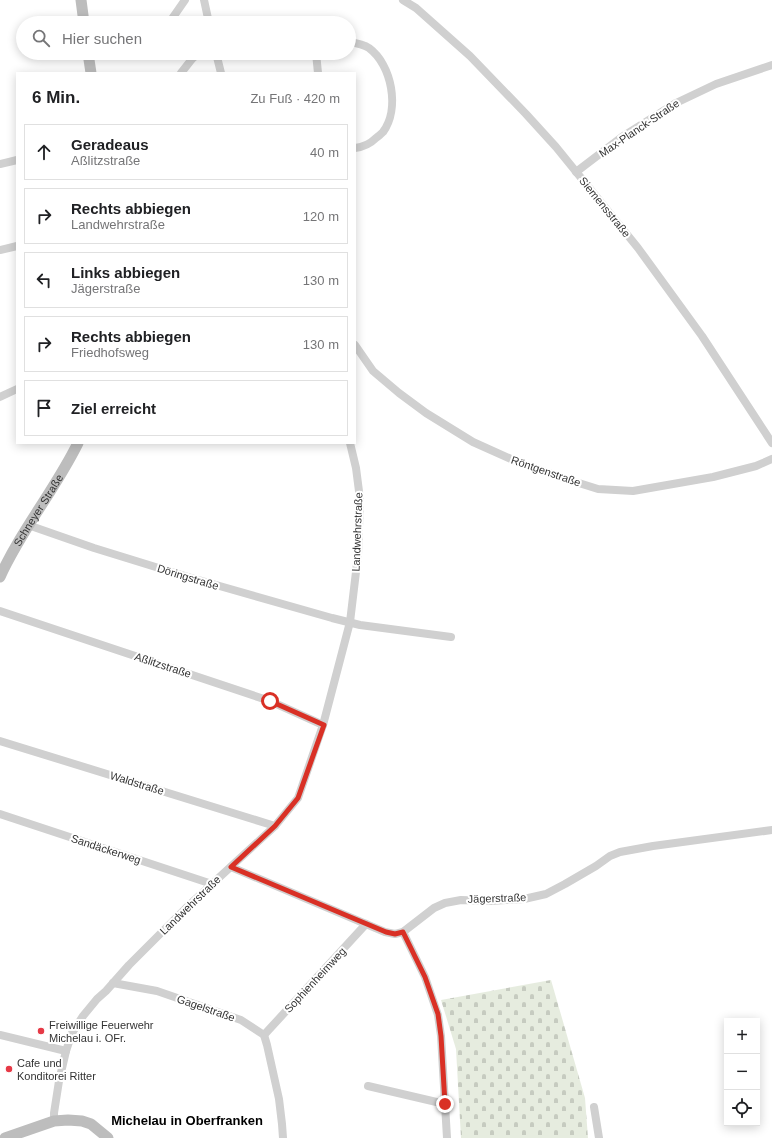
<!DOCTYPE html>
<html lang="de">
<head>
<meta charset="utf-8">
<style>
	:root { --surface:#fff; --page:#f2f2f2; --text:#202124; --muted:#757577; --line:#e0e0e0 }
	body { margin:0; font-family:Arial,sans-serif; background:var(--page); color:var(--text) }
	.controls { position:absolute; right:12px; bottom:12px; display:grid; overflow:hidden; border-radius:0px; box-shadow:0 2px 10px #0003 }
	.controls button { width:36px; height:36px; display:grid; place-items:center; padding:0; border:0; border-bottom:1px solid var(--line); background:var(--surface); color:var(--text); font:20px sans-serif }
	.stop { position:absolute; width:12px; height:12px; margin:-9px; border:3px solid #d93025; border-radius:50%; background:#fff }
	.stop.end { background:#d93025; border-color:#fff; box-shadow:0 1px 4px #0008 }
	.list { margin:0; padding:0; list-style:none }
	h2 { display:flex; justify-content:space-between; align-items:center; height:52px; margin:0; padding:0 16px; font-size:17px }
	h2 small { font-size:13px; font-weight:400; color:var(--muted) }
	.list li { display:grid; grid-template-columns:26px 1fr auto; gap:12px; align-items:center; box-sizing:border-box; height:56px; margin:0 8px 8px; padding:0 8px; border:1px solid var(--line); border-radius:0px }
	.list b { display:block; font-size:15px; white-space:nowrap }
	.list p { margin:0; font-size:13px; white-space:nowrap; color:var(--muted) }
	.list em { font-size:13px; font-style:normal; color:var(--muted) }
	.icon { flex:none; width:22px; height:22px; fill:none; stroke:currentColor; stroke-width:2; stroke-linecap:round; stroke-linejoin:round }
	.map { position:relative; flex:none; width:772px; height:1138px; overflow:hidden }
	.search { position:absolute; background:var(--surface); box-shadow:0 2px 10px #0003; left:16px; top:16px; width:340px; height:44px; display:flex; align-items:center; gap:10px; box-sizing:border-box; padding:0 14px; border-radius:22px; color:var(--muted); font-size:15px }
	.panel { position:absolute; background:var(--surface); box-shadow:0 2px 10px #0003; left:16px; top:72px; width:340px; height:372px; border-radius:0px }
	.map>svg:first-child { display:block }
	.cemetery { fill:url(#cemetery-stones) }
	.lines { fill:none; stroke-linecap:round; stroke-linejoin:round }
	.street { stroke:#d0d0d0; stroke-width:8 }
	.secondary { stroke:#bdbdbd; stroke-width:11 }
	.route { stroke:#d93025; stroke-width:5 }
	.poi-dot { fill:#e63946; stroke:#fff; stroke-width:1.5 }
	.labels { text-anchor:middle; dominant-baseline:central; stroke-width:4; stroke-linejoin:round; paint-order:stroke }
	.street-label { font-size:11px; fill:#333; stroke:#fff }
	.poi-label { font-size:11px; fill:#333; stroke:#fff; text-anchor:start }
	.quarter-label { font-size:13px; font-weight:bold; fill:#000; stroke:#fff }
</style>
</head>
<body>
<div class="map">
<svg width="772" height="1138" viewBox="0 0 772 1138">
	<defs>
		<pattern id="cemetery-stones" width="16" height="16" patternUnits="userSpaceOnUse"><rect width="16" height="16" fill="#e6ecdf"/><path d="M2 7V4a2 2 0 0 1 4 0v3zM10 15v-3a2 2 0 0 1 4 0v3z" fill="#c6cbc0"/></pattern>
	</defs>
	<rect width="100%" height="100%" fill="#fff"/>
	<polygon class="cemetery" points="551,980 585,1098 588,1138 461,1138 456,1049 441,1000"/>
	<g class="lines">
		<g class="street">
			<polyline points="204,0 209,23"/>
			<polyline points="403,0 416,8 470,56 526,114 556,147 638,248 702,336 772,443"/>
			<polyline points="169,23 185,0"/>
			<path d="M 349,42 C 356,43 363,44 369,48 C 392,65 400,109 383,132 C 381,134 379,136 376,138 C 370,144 364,147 355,148"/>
			<polyline points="216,53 221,73"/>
			<polyline points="316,53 318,73"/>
			<polyline points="181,73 192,59 199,53"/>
			<polyline points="0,164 17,160"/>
			<polyline points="576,172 622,137 676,103 716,84 772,65"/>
			<polyline points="0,250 17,246"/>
			<polyline points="355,345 373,371 399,393 426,413 473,442 520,463 563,478 598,489 633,491 713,477 756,466 772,459"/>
			<polyline points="0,397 17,389"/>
			<polyline points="28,525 94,548 188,577 332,618 360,625 451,637"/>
			<polyline points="0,611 270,701 323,725"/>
			<polyline points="0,741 275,826"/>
			<polyline points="0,814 212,884"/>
			<polyline points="231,867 366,924 385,932 395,934 403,932 434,908 445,903 461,900 490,901 524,899 546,894 565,884 596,866 610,856 620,852 653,846 772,830"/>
			<polyline points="403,932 425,977 438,1015 441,1036 447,1138"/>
			<polyline points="113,983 157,991 241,1020 264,1035 267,1045 279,1099 282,1124 283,1138"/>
			<polyline points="0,1035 66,1051"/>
			<polyline points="264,1035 366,924"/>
			<polyline points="368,1086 445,1104"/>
			<polyline points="594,1107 599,1138"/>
			<polyline points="54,1121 54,1113 59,1081 66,1051 72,1033 83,1016 97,999 106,991 129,965 186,908 275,826 298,798 323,725 350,622 358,555 360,499 356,468 350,443"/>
		</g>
		<g class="secondary">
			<polyline points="81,0 84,23"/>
			<polyline points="88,53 91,73"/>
			<path id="s1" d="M 0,577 C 21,530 55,490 78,443"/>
			<polyline points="5,1138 54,1121 68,1120 82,1121 91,1124 108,1138"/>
		</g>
	</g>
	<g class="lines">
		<polyline class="route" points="270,701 324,725 298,798 275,826 231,867 386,932 395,934 403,932 425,977 438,1014 441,1036 445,1104"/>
	</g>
	<g class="poi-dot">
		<circle cx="41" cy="1031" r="4"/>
		<circle cx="9" cy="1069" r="4"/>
	</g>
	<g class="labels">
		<g class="street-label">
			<text transform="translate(639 128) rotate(-34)">Max-Planck-Straße</text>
			<text transform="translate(605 207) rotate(51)">Siemensstraße</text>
			<text transform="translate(546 471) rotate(19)">Röntgenstraße</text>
			<text stroke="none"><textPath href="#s1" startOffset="77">Schneyer Straße</textPath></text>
			<text transform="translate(357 532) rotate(-88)">Landwehrstraße</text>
			<text transform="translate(188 577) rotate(17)">Döringstraße</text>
			<text transform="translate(163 665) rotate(18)">Aßlitzstraße</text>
			<text transform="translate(137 783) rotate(17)">Waldstraße</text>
			<text transform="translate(106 849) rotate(18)">Sandäckerweg</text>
			<text transform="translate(497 898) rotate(-2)">Jägerstraße</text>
			<text transform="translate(190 905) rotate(-44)">Landwehrstraße</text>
			<text transform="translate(315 980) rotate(-47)">Sophienheimweg</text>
			<text transform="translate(206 1008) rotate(19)">Gagelstraße</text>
		</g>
		<g class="poi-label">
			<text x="49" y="1025">Freiwillige Feuerwehr<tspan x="49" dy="13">Michelau i. OFr.</tspan></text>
			<text x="17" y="1063">Cafe und<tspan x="17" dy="13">Konditorei Ritter</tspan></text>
		</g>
		<g class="quarter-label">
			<text x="187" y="1120">Michelau in Oberfranken</text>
		</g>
	</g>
</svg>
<div class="controls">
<button>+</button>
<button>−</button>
<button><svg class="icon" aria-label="locate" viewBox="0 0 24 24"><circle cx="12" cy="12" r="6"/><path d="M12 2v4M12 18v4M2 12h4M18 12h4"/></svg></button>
</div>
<div class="stop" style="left:270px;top:701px"></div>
<div class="stop end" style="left:445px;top:1104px"></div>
<div class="search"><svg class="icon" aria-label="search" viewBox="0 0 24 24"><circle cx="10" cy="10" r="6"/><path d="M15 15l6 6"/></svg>Hier suchen</div>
<section class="panel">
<h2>6 Min.<small>Zu Fuß · 420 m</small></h2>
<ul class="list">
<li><svg class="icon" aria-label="ahead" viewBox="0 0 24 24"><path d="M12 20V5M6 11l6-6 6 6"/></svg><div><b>Geradeaus</b><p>Aßlitzstraße</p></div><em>40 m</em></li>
<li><svg class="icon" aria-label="right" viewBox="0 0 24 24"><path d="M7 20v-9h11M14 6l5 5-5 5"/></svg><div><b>Rechts abbiegen</b><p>Landwehrstraße</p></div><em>120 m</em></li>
<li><svg class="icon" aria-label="left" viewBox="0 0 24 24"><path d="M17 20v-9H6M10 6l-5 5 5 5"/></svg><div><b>Links abbiegen</b><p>Jägerstraße</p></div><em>130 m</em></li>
<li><svg class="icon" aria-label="right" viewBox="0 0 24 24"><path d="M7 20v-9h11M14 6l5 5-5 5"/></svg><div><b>Rechts abbiegen</b><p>Friedhofsweg</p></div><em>130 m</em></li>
<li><svg class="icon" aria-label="arrive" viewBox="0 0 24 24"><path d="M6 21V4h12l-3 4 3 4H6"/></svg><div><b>Ziel erreicht</b></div></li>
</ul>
</section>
</div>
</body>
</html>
